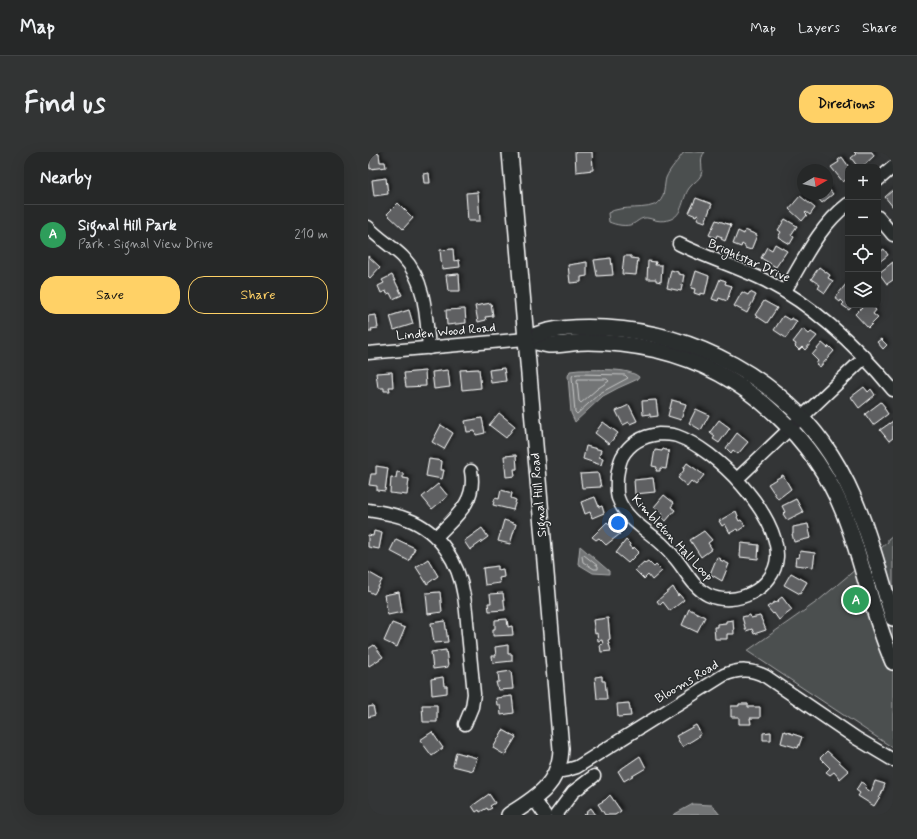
<!DOCTYPE html>
<html lang="en">
<head>
<meta charset="utf-8">
<style>
	:root { --surface:#262828; --page:#323434; --text:#f1f3f6; --muted:#a4a6a8; --line:#424445; --accent:#ffd166 }
	body { margin:0; font-family:Mynerve,sans-serif; background:var(--page); color:var(--text) }
	.controls { position:absolute; right:12px; top:12px; display:grid; overflow:hidden; border-radius:8px; box-shadow:0 4px 16px #0002 }
	.controls button { width:36px; height:36px; display:grid; place-items:center; padding:0; border:0; border-bottom:1px solid var(--line); background:var(--surface); color:var(--text); font:20px sans-serif }
	.compass { position:absolute; left:429px; top:12px; width:36px; height:36px; border-radius:50%; background:var(--surface); box-shadow:0 4px 16px #0002; rotate:81deg }
	.you { position:absolute; left:250px; top:371px; width:14px; height:14px; margin:-10px; border:3px solid #fff; border-radius:50%; background:#1a73e8; box-shadow:0 0 0 6px #1a73e833 }
	.badge { display:grid; place-items:center; width:26px; height:26px; border-radius:50%; background:var(--accent); color:#fff; font-size:13px; font-weight:700 }
	.pin { position:absolute; translate:-50% -50%; border:2px solid #fff; box-shadow:0 1px 4px #0006 }
	.list { margin:0; padding:0; list-style:none }
	h2 { display:flex; justify-content:space-between; align-items:center; height:52px; margin:0; padding:0 16px; font-size:17px }
	h2 small { font-size:13px; font-weight:400; color:var(--muted) }
	.list li { display:grid; grid-template-columns:26px 1fr auto; gap:12px; align-items:center; box-sizing:border-box; height:60px; padding:0 16px; border-top:1px solid var(--line) }
	.list b { display:block; font-size:15px; white-space:nowrap }
	.list p { margin:0; font-size:13px; white-space:nowrap; color:var(--muted) }
	.list em { font-size:13px; font-style:normal; color:var(--muted) }
	.actions { display:flex; gap:8px; padding:12px 16px }
	.actions a { flex:1; padding:9px 0; border:1px solid var(--accent); border-radius:16px; text-align:center; font-size:14px; color:var(--accent) }
	.actions .main { background:var(--accent); color:#111 }
	.icon { flex:none; width:22px; height:22px; fill:none; stroke:currentColor; stroke-width:2; stroke-linecap:round; stroke-linejoin:round }
	.map { position:relative; flex:none; width:525px; height:663px; overflow:hidden; border-radius:16px }
	header { display:flex; align-items:center; gap:24px; box-sizing:border-box; height:56px; padding:0 20px; background:var(--surface); border-bottom:1px solid var(--line) }
	header strong { font-size:19px }
	nav { display:flex; gap:22px; margin-inline-start:auto; font-size:14px }
	.intro { display:flex; align-items:center; justify-content:space-between; box-sizing:border-box; height:96px; padding:0 24px }
	h1 { margin:0; font-size:28px }
	.button { padding:10px 18px; border-radius:16px; background:var(--accent); color:#111; font-size:14px; font-weight:700 }
	main { display:flex; gap:24px; padding:0 24px }
	aside { flex:1; background:var(--surface); border-radius:16px; box-shadow:0 4px 16px #0002 }
	.map>svg:first-child { display:block }
	.green { fill:#4c4f50; stroke:#a6a7a8 }
	.water { fill:#737576; stroke:#abacad }
	.lines { fill:none; stroke-linecap:round; stroke-linejoin:round }
	.shore { stroke:#c7c8c8; stroke-width:1 }
	.building { fill:#5f6162; stroke:#fff; filter:url(#shadow) }
	.minor-casing { stroke:#fff; stroke-width:15 }
	.major-casing { stroke:#fff; stroke-width:18 }
	.minor { stroke:#2a2d2e; stroke-width:12 }
	.major { stroke:#2a2d2e; stroke-width:15 }
	.labels { text-anchor:middle; dominant-baseline:central; stroke-width:3; stroke-linejoin:round; paint-order:stroke }
	.street-label { font-size:13px; fill:#fff; stroke:#2a2d2e }
</style>
</head>
<body>
<header>
<strong>Map</strong>
<nav><a>Map</a><a>Layers</a><a>Share</a></nav>
</header>
<div class="intro"><h1>Find us</h1><a class="button">Directions</a></div>
<main>
<aside>
<h2>Nearby<small></small></h2>
<ul class="list">
<li><span class="badge" style="background:#2e9e5b">A</span><div><b>Signal Hill Park</b><p>Park · Signal View Drive</p></div><em>210 m</em></li>
</ul>
<div class="actions"><a class="main">Save</a><a>Share</a></div>
</aside>
<div class="map">
<svg width="525" height="663" viewBox="0 0 525 663">
	<defs>
		<filter id="shadow"><feDropShadow dx="2" dy="-2" stdDeviation="2" flood-color="#0009"/></filter>
	</defs>
	<rect width="100%" height="100%" fill="#333536"/>
	<filter id="ink" filterUnits="userSpaceOnUse"><feTurbulence type="fractalNoise" baseFrequency=".025" numOctaves="2"/><feDisplacementMap in="SourceGraphic" scale="8" xChannelSelector="R" yChannelSelector="G"/><feConvolveMatrix kernelMatrix="1 2 1 2 8 2 1 2 1" color-interpolation-filters="sRGB"/></filter>
	<g filter="url(#ink)">
		<g class="green">
			<path d="M 316,0 L 337,0 C 330,7 336,15 333,23 C 331,28 326,30 323,34 C 313,44 317,64 300,68 C 288,71 283,65 276,66 C 271,67 269,70 265,72 C 258,75 248,73 241,70 L 240,61 C 254,52 280,60 291,50 C 297,45 296,33 298,26 C 302,16 310,9 316,0 Z"/>
			<polygon points="525,383 525,596 379,499 450,449 520,390 520,387"/>
		</g>
		<g class="water">
			<path d="M 211,218 C 226,218 260,215 271,225 L 270,227 L 250,236 L 235,244 L 207,270 L 203,261 L 200,224 L 202,219 Z"/>
			<polygon points="212,394 241,419 241,422 225,421 210,412"/>
			<polygon points="325,652 344,653 352,663 305,663"/>
		</g>
		<g class="lines">
			<g class="shore">
				<polygon points="211,222 257,223 260,226 232,241 209,262 207,260 204,225 205,223"/>
				<polygon points="210,227 239,227 241,229 229,237 213,251 211,249 209,229"/>
				<polygon points="216,403 230,414 230,417 226,417 215,410 214,404"/>
			</g>
		</g>
		<g class="building">
			<polygon points="0,0 9,0 10,2 11,2 12,10 17,10 18,15 2,17"/>
			<polygon points="207,0 224,0 225,18 208,20"/>
			<polygon points="486,0 504,0 506,4 494,15 490,15 483,6 488,2"/>
			<polygon points="474,5 481,15 480,15 479,22 480,26 475,30 463,15 471,10 470,8"/>
			<polygon points="61,21 62,31 56,31 55,22"/>
			<polygon points="18,26 20,42 6,44 4,28"/>
			<polygon points="459,35 465,42 454,51 446,42 459,42"/>
			<polygon points="525,38 525,55 517,45"/>
			<polygon points="110,40 112,69 100,69 98,41"/>
			<polygon points="432,44 447,56 442,63 438,60 437,61 439,63 434,69 421,57"/>
			<polygon points="328,46 344,52 337,70 329,67 331,63 329,62 328,64 321,61"/>
			<polygon points="30,51 45,66 35,77 19,62"/>
			<polygon points="417,67 429,74 423,83 426,85 422,92 410,85 413,80 410,78"/>
			<polygon points="348,68 363,73 357,89 353,87 354,85 349,83 348,86 341,83"/>
			<polygon points="377,78 389,83 383,98 377,96 377,94 374,92 373,95 365,92 370,79 376,82"/>
			<polygon points="407,92 419,99 408,115 393,106 399,95 404,98"/>
			<polygon points="510,94 513,99 516,97 520,103 510,111"/>
			<polygon points="85,97 86,109 91,108 92,115 74,117 72,98"/>
			<polygon points="0,104 12,115 2,126 0,124"/>
			<polygon points="256,104 263,104 263,106 270,107 268,123 254,122"/>
			<polygon points="243,106 245,123 229,124 226,108"/>
			<polygon points="280,109 288,110 287,113 294,113 293,130 288,129 288,127 279,127"/>
			<polygon points="219,110 219,124 213,125 213,130 202,131 200,113"/>
			<polygon points="525,110 525,128 519,132 511,121"/>
			<polygon points="451,115 462,123 460,126 465,129 457,141 450,136 452,133 443,127"/>
			<polygon points="303,118 310,120 310,122 316,123 313,139 299,136"/>
			<polygon points="328,119 341,124 337,142 332,141 332,143 326,141 327,137 323,136"/>
			<polygon points="91,122 92,139 80,139 78,123"/>
			<polygon points="24,123 34,143 25,147 22,141 19,142 18,139 13,141 10,134 16,131 14,128"/>
			<polygon points="352,127 358,129 357,132 364,134 359,149 351,146 350,149 344,147"/>
			<polygon points="478,132 480,134 480,153 485,153 481,158 474,153 476,151 473,148 472,150 467,146"/>
			<polygon points="374,140 380,143 382,140 388,143 379,161 366,154"/>
			<polygon points="396,149 409,156 399,171 387,163"/>
			<polygon points="123,151 125,164 117,165 118,168 110,170 107,154"/>
			<polygon points="496,153 503,153 508,158 505,162 510,166 500,176 487,162"/>
			<polygon points="97,157 98,171 79,173 78,158"/>
			<polygon points="41,158 45,172 26,178 22,164"/>
			<polygon points="8,163 10,176 3,177 4,179 0,179 0,164"/>
			<polygon points="415,164 422,168 423,166 429,169 418,186 406,178"/>
			<polygon points="435,177 441,182 443,180 449,184 437,198 434,195 431,198 427,194 428,192 425,190"/>
			<polygon points="513,187 519,193 515,197 509,190"/>
			<polygon points="454,191 460,196 461,194 466,199 452,215 448,212 450,209 444,203"/>
			<polygon points="136,216 138,229 123,231 121,218"/>
			<polygon points="111,217 113,236 94,238 92,218"/>
			<polygon points="80,218 82,235 66,237 64,220"/>
			<polygon points="57,219 58,234 38,235 36,221"/>
			<polygon points="24,220 25,235 21,235 22,239 16,239 16,236 10,236 8,221"/>
			<polygon points="496,235 500,240 503,237 507,243 491,256 483,245"/>
			<polygon points="288,248 290,264 282,265 282,262 275,263 274,249"/>
			<polygon points="304,248 318,252 313,268 300,264"/>
			<polygon points="513,250 517,255 516,256 520,262 505,273 497,262"/>
			<polygon points="261,253 269,269 262,272 261,270 255,273 248,259"/>
			<polygon points="328,257 341,263 333,278 321,271"/>
			<polygon points="131,261 147,274 138,286 121,273"/>
			<polygon points="114,266 117,281 108,283 107,279 99,280 97,269"/>
			<polygon points="351,268 362,276 351,291 345,287 347,284 342,280"/>
			<polygon points="525,269 525,286 521,289 512,278"/>
			<polygon points="235,270 250,281 241,292 227,281"/>
			<polygon points="73,273 85,281 76,297 64,290"/>
			<polygon points="369,281 380,290 370,302 365,298 363,301 358,296"/>
			<polygon points="218,294 233,298 231,305 235,306 233,313 215,307"/>
			<polygon points="295,297 301,299 298,317 292,316 292,319 288,319 289,315 284,314 287,298 294,299"/>
			<polygon points="148,303 149,317 146,317 147,324 138,325 136,304"/>
			<polygon points="61,307 74,309 73,318 76,318 74,327 58,324"/>
			<polygon points="319,311 336,323 328,333 323,329 319,334 310,326 316,318 315,317"/>
			<polygon points="8,314 20,316 17,339 9,338 9,334 1,333 3,322 8,322"/>
			<polygon points="29,320 35,321 35,326 41,327 39,343 22,341 23,325 28,326"/>
			<polygon points="230,321 233,335 214,336 212,322"/>
			<polygon points="415,323 423,337 410,347 400,332"/>
			<polygon points="285,326 287,340 267,342 266,328"/>
			<polygon points="70,332 80,344 64,357 54,345"/>
			<polygon points="133,338 144,341 143,346 148,348 145,358 125,353 127,346 131,347"/>
			<polygon points="296,343 306,351 303,355 307,358 298,369 293,365 295,362 286,355"/>
			<polygon points="227,345 231,355 234,354 236,361 224,366 222,360 217,362 213,350"/>
			<polygon points="428,347 435,360 419,368 415,362 417,360 414,354"/>
			<polygon points="368,359 370,364 369,365 371,369 373,368 377,374 370,379 369,377 362,381 357,372 354,374 351,369"/>
			<polygon points="136,368 148,372 142,392 130,389"/>
			<polygon points="239,370 252,382 238,393 231,386 228,388 224,385"/>
			<polygon points="440,372 443,386 426,390 424,382 425,382 425,375"/>
			<polygon points="114,376 120,385 102,398 96,389"/>
			<polygon points="6,379 14,381 11,397 0,395 0,383 5,384"/>
			<polygon points="336,379 344,388 340,391 344,397 333,405 322,388"/>
			<polygon points="28,387 47,396 41,409 22,399"/>
			<polygon points="258,388 262,392 261,394 265,397 266,395 271,400 260,411 248,401"/>
			<polygon points="373,391 391,393 390,407 372,405"/>
			<polygon points="432,399 447,401 445,415 427,413 428,405 431,406"/>
			<polygon points="349,405 353,407 352,408 361,412 354,429 342,422"/>
			<polygon points="60,407 70,424 59,432 48,415"/>
			<polygon points="280,409 286,415 288,413 294,419 284,428 280,423 276,427 267,418 276,410 277,411"/>
			<polygon points="130,414 130,418 135,417 136,425 131,426 132,431 117,433 115,416"/>
			<polygon points="0,420 14,428 6,442 0,439"/>
			<polygon points="423,421 439,430 432,442 416,433"/>
			<polygon points="305,435 310,444 311,442 316,448 302,459 295,450 292,453 289,449"/>
			<polygon points="31,440 34,460 20,463 16,443"/>
			<polygon points="72,440 74,460 60,462 58,441"/>
			<polygon points="135,441 137,458 121,459 120,451 123,451 122,442"/>
			<polygon points="414,445 424,458 411,468 406,461 405,462 399,455 407,450 408,451 411,449 410,448"/>
			<polygon points="321,457 337,465 329,480 314,473"/>
			<polygon points="382,463 383,466 392,464 398,478 386,482 384,477 378,479 374,465"/>
			<polygon points="240,466 242,487 240,488 243,499 233,500 232,493 235,492 234,488 230,489 229,481 227,482 225,468"/>
			<polygon points="139,467 140,475 144,474 145,483 125,484 125,477 127,477 127,468"/>
			<polygon points="365,468 366,482 359,482 359,487 347,487 346,475 349,475 349,472 358,471 358,469"/>
			<polygon points="77,469 80,490 66,491 63,471"/>
			<polygon points="24,471 37,476 29,495 16,489"/>
			<polygon points="6,493 15,505 1,514 0,512 0,497"/>
			<polygon points="140,493 140,502 144,502 144,509 125,511 124,504 128,504 127,495"/>
			<polygon points="78,498 80,515 65,517 63,500"/>
			<polygon points="143,519 145,537 130,538 128,530 131,530 130,521"/>
			<polygon points="234,524 234,529 237,529 239,547 229,547 227,525"/>
			<polygon points="75,525 76,534 79,534 79,541 64,543 63,527"/>
			<polygon points="144,544 146,561 133,563 132,553 129,553 128,546"/>
			<polygon points="261,551 263,564 250,565 249,552"/>
			<polygon points="371,552 380,552 380,555 392,555 392,566 382,566 383,572 371,572 371,565 363,565 363,554 371,554"/>
			<polygon points="54,553 69,553 69,570 55,570"/>
			<polygon points="5,554 7,563 0,565 0,555"/>
			<polygon points="328,573 333,582 330,584 330,585 314,595 308,584"/>
			<polygon points="135,578 148,585 137,603 125,596"/>
			<polygon points="416,579 434,585 430,596 413,591"/>
			<polygon points="64,580 75,596 64,604 52,588"/>
			<polygon points="403,580 403,588 395,588 395,581"/>
			<polygon points="459,599 481,619 472,627 466,620 462,623 458,620 462,616 452,606"/>
			<polygon points="88,600 109,606 105,619 85,614"/>
			<polygon points="272,604 278,616 256,629 250,619"/>
			<polygon points="507,629 517,632 513,643 506,654 490,644 492,641 488,638 493,630 498,633 497,636 503,640"/>
			<polygon points="121,642 127,651 122,654 124,656 120,658 119,656 112,660 111,658 108,660 104,654"/>
			<polygon points="242,643 253,659 247,663 237,663 230,652 237,648"/>
			<polygon points="223,656 228,663 216,663 219,661 218,660"/>
		</g>
		<g class="lines">
			<defs>
				<g id="minor">
					<polyline points="510,28 525,15"/>
					<polyline points="510,65 525,83"/>
					<path d="M 0,75 C 10,86 24,94 35,105 C 58,129 58,165 61,196"/>
					<path d="M 311,92 C 339,106 370,115 398,129 C 448,155 489,194 525,238"/>
					<path d="M 417,139 C 435,109 451,74 480,52"/>
					<polyline points="0,201 158,187"/>
					<path d="M 291,282 C 297,282 303,282 309,284 C 347,297 411,362 409,405 C 407,437 367,456 340,443 C 325,436 317,417 306,405 C 302,400 298,396 294,392 C 279,378 257,367 250,346 C 248,340 249,332 249,325 C 250,318 251,311 254,305 C 262,290 275,284 291,282 Z"/>
					<polyline points="369,327 497,205"/>
					<path d="M 0,358 C 13,360 26,362 39,367 C 72,379 91,411 96,444 C 98,456 99,469 100,481 C 102,501 104,522 106,542 L 104,555 L 97,572"/>
					<path d="M 68,385 C 87,365 109,350 103,319"/>
					<path d="M 188,620 L 199,618 L 209,615 L 356,523 C 371,517 383,517 397,524 L 488,586 L 525,608"/>
					<polyline points="166,647 177,663"/>
					<polyline points="188,663 205,640 226,624"/>
				</g>
				<g id="major">
					<path d="M 158,187 C 165,189 173,192 181,193 C 194,193 207,190 220,190 C 244,190 266,193 289,198 C 378,219 452,289 481,375 C 497,420 506,467 525,510"/>
					<path d="M 158,187 C 165,184 173,181 180,179 C 199,175 219,175 238,176 C 327,181 414,227 463,303 C 495,353 508,410 525,466"/>
					<path d="M 141,663 C 168,646 192,632 193,597 L 142,0"/>
				</g>
			</defs>
			<use href="#minor" class="minor-casing"/>
			<use href="#major" class="major-casing"/>
			<use href="#minor" class="minor"/>
			<use href="#major" class="major"/>
		</g>
	</g>
	<g class="labels">
		<g class="street-label">
			<text transform="translate(381 109) rotate(24)">Brightstar Drive</text>
			<text transform="translate(78 180) rotate(-5)">Linden Wood Road</text>
			<text transform="translate(171 343) rotate(-95)">Signal Hill Road</text>
			<text transform="translate(304 386) rotate(47)">Kimbleton Hall Loop</text>
			<text transform="translate(319 530) rotate(-31)">Blooms Road</text>
		</g>
	</g>
</svg>
<div class="controls">
<button>+</button>
<button>−</button>
<button><svg class="icon" aria-label="locate" viewBox="0 0 24 24"><circle cx="12" cy="12" r="6"/><path d="M12 2v4M12 18v4M2 12h4M18 12h4"/></svg></button>
<button><svg class="icon" aria-label="layers" viewBox="0 0 24 24"><path d="M12 4l9 5-9 5-9-5zM3 14l9 5 9-5"/></svg></button>
</div>
<svg class="compass" viewBox="-18 -18 36 36"><path d="M0-13l5 13h-10z" fill="#e53935"/><path d="M0 13l5-13h-10z" fill="#a4a6a8"/></svg>
<div class="you"></div>
<div class="pin badge" style="left:488px;top:448px;background:#2e9e5b">A</div>
</div>
</main>
</body>
</html>
